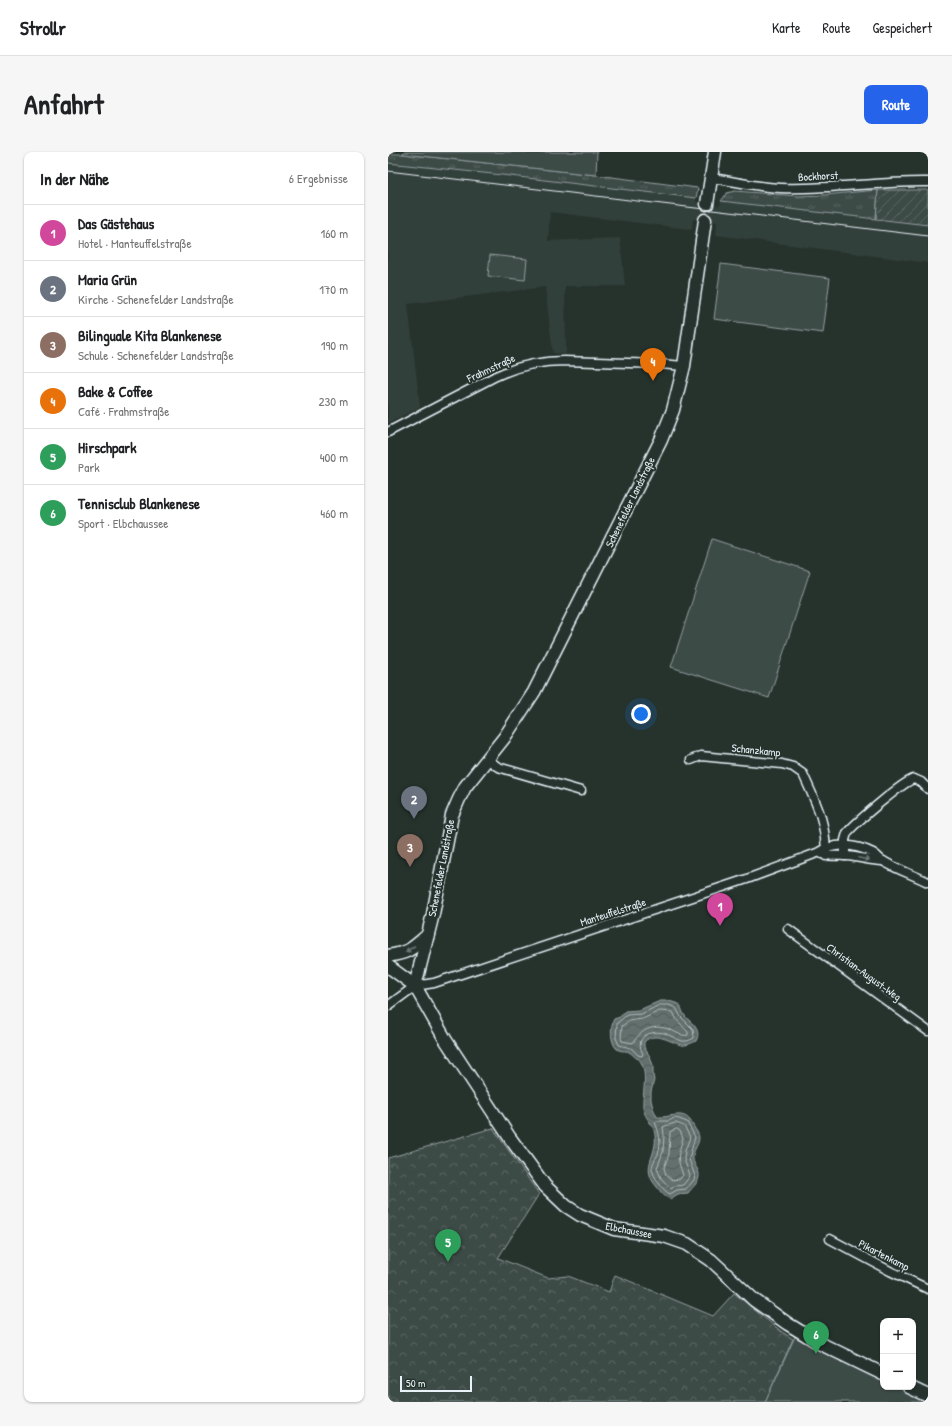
<!DOCTYPE html>
<html lang="de">
<head>
<meta charset="utf-8">
<style>
	:root { --surface:#fff; --page:#f6f6f6; --text:#202124; --muted:#757577; --line:#e0e0e0; --accent:#2563eb }
	body { margin:0; font-family:"Patrick Hand",sans-serif; background:var(--page); color:var(--text) }
	.controls { position:absolute; right:12px; bottom:12px; display:grid; overflow:hidden; border-radius:8px; box-shadow:0 1px 3px #0004 }
	.controls button { width:36px; height:36px; display:grid; place-items:center; padding:0; border:0; border-bottom:1px solid var(--line); background:var(--surface); color:var(--text); font:20px sans-serif }
	.scale { position:absolute; left:12px; bottom:10px; width:72px; box-sizing:border-box; padding-left:4px; border:2px solid #e8f1f8; border-top:0; font-size:11px; line-height:14px; white-space:nowrap; color:#e8f1f8; -webkit-text-stroke:3px #26332d; paint-order:stroke }
	.you { position:absolute; left:253px; top:562px; width:14px; height:14px; margin:-10px; border:3px solid #fff; border-radius:50%; background:#1a73e8; box-shadow:0 0 0 6px #1a73e833 }
	.badge { display:grid; place-items:center; width:26px; height:26px; border-radius:50%; background:var(--accent); color:#fff; font-size:13px; font-weight:700 }
	.pin { position:absolute; translate:-50% -33px; filter:drop-shadow(0 1px 2px #0008) }
	.pin::after { content:''; position:absolute; top:21px; width:14px; height:12px; background:inherit; clip-path:polygon(0 0,100% 0,50% 100%) }
	.list { margin:0; padding:0; list-style:none }
	h2 { display:flex; justify-content:space-between; align-items:center; height:52px; margin:0; padding:0 16px; font-size:17px }
	h2 small { font-size:13px; font-weight:400; color:var(--muted) }
	.list li { display:grid; grid-template-columns:26px 1fr auto; gap:12px; align-items:center; box-sizing:border-box; height:56px; padding:0 16px; border-top:1px solid var(--line) }
	.list b { display:block; font-size:15px; white-space:nowrap }
	.list p { margin:0; font-size:13px; white-space:nowrap; color:var(--muted) }
	.list em { font-size:13px; font-style:normal; color:var(--muted) }
	.map { position:relative; flex:none; width:540px; height:1250px; overflow:hidden; border-radius:8px }
	header { display:flex; align-items:center; gap:24px; box-sizing:border-box; height:56px; padding:0 20px; background:var(--surface); border-bottom:1px solid var(--line) }
	header strong { font-size:19px }
	nav { display:flex; gap:22px; margin-inline-start:auto; font-size:14px }
	.intro { display:flex; align-items:center; justify-content:space-between; box-sizing:border-box; height:96px; padding:0 24px }
	h1 { margin:0; font-size:28px }
	.button { padding:10px 18px; border-radius:8px; background:var(--accent); color:#fff; font-size:14px; font-weight:700 }
	main { display:flex; gap:24px; padding:0 24px }
	aside { flex:1; background:var(--surface); border-radius:8px; box-shadow:0 1px 3px #0004 }
	.map>svg:first-child { display:block }
	.built { fill:#333f3a }
	.grass { fill:url(#grass-tufts); stroke:#939ea0 }
	.park { fill:url(#park-crowns); stroke:#939ea0 }
	.garden { fill:url(#garden-furrows); stroke:#939ea0 }
	.pitch { fill:#3e4b47; stroke:#939ea0 }
	.water { fill:url(#water-waves); stroke:#98a3a5 }
	.lines { fill:none; stroke-linecap:round; stroke-linejoin:round }
	.shore { stroke:#b3bdc0; stroke-width:1 }
	.street-casing { stroke:#e8f1f8; stroke-width:11 }
	.secondary-casing { stroke:#e8f1f8; stroke-width:15 }
	.street { stroke:#26332d; stroke-width:8 }
	.secondary { stroke:#26332d; stroke-width:12 }
	.tram { stroke:#e8f1f8; stroke-width:1 }
	.oneway { fill:#6a7674 }
	.labels { text-anchor:middle; dominant-baseline:central; stroke-width:4; stroke-linejoin:round; paint-order:stroke }
	.street-label { font-size:11px; fill:#e8f1f8; stroke:#26332d }
</style>
</head>
<body>
<header>
<strong>Strollr</strong>
<nav><a>Karte</a><a>Route</a><a>Gespeichert</a></nav>
</header>
<div class="intro"><h1>Anfahrt</h1><a class="button">Route</a></div>
<main>
<aside>
<h2>In der Nähe<small>6 Ergebnisse</small></h2>
<ul class="list">
<li><span class="badge" style="background:#d1479c">1</span><div><b>Das Gästehaus</b><p>Hotel · Manteuffelstraße</p></div><em>160 m</em></li>
<li><span class="badge" style="background:#6b7280">2</span><div><b>Maria Grün</b><p>Kirche · Schenefelder Landstraße</p></div><em>170 m</em></li>
<li><span class="badge" style="background:#8d6e63">3</span><div><b>Bilinguale Kita Blankenese</b><p>Schule · Schenefelder Landstraße</p></div><em>190 m</em></li>
<li><span class="badge" style="background:#e8710a">4</span><div><b>Bake &amp; Coffee</b><p>Café · Frahmstraße</p></div><em>230 m</em></li>
<li><span class="badge" style="background:#2e9e5b">5</span><div><b>Hirschpark</b><p>Park</p></div><em>400 m</em></li>
<li><span class="badge" style="background:#2e9e5b">6</span><div><b>Tennisclub Blankenese</b><p>Sport · Elbchaussee</p></div><em>460 m</em></li>
</ul>
</aside>
<div class="map">
<svg width="540" height="1250" viewBox="0 0 540 1250">
	<defs>
		<pattern id="grass-tufts" width="24" height="20" patternUnits="userSpaceOnUse"><rect width="24" height="20" fill="#3e4b47"/><path d="M3 7l-1-3M5 7V3M7 7l1-3M15 17l-1-3M17 17v-4M19 17l1-3" fill="none" stroke="#5a6562"/></pattern>
		<pattern id="park-crowns" width="20" height="18" patternUnits="userSpaceOnUse"><rect width="20" height="18" fill="#3e4b47"/><path d="M2 6a3 3 0 1 1 6 0M12 15a3 3 0 1 1 6 0" fill="none" stroke="#5a6562"/></pattern>
		<pattern id="garden-furrows" width="10" height="10" patternUnits="userSpaceOnUse"><rect width="10" height="10" fill="#3e4b47"/><path d="M-1 1l2-2M0 10L10 0M9 11l2-2" fill="none" stroke="#5a6562"/></pattern>
		<pattern id="water-waves" width="16" height="10" patternUnits="userSpaceOnUse"><rect width="16" height="10" fill="#636f6d"/><path d="M0 5q4-4 8 0t8 0" fill="none" stroke="#535a5a"/></pattern>
	</defs>
	<rect width="100%" height="100%" fill="#26332d"/>
	<filter id="ink" filterUnits="userSpaceOnUse"><feTurbulence type="fractalNoise" baseFrequency=".025" numOctaves="2"/><feDisplacementMap in="SourceGraphic" scale="8" xChannelSelector="R" yChannelSelector="G"/><feConvolveMatrix kernelMatrix="1 2 1 2 8 2 1 2 1" color-interpolation-filters="sRGB"/></filter>
	<g filter="url(#ink)">
		<polygon class="built" points="0,11 114,23 308,46 308,50 332,54 333,49 540,73 540,111 328,83 329,70 305,67 304,76 301,77 162,60 160,89 232,86 237,134 177,134 178,202 165,201 157,135 20,152 32,255 0,271"/>
		<g class="grass">
			<polygon points="0,2 15,2 208,23 310,36 308,46 114,23 0,11"/>
			<polygon points="490,38 488,67 333,49 339,41 347,39 410,44 436,43"/>
		</g>
		<polygon class="park" points="105,976 151,1042 110,1106 160,1126 180,1124 221,1140 227,1123 325,1164 346,1141 394,1180 405,1187 377,1250 0,1250 0,1006"/>
		<polygon class="garden" points="490,38 540,38 540,73 488,67"/>
		<g class="pitch">
			<polygon points="15,0 209,0 208,23 15,2"/>
			<polygon points="102,103 139,107 137,128 100,124"/>
			<polygon points="333,112 442,126 435,181 326,167"/>
			<polygon points="324,387 422,419 381,546 283,515"/>
			<polygon points="410,1178 495,1221 495,1235 523,1235 540,1244 540,1250 377,1250"/>
		</g>
		<path class="water" d="M 272,849 L 281,849 L 291,852 C 294,856 294,860 297,864 C 304,872 314,877 308,889 C 304,891 298,894 293,893 C 280,889 267,879 256,890 L 256,895 L 261,903 L 265,913 L 265,923 L 266,928 L 263,940 L 263,948 L 265,956 L 269,965 C 285,966 297,955 306,975 C 308,979 311,981 311,986 C 311,993 304,999 305,1007 C 305,1010 308,1015 310,1018 C 314,1029 306,1033 300,1041 L 290,1042 L 282,1047 C 275,1044 273,1040 269,1035 C 251,1015 270,1004 267,983 C 266,972 256,966 255,955 C 254,939 261,921 251,907 C 246,906 245,902 241,900 C 237,898 233,900 229,897 C 222,891 222,874 226,867 L 232,865 L 237,859 L 251,858 Z"/>
		<g class="lines">
			<g class="shore">
				<path d="M 272,853 L 281,853 L 288,856 L 293,865 L 305,877 L 306,886 C 302,888 298,890 294,889 C 288,887 282,883 276,881 C 261,878 246,885 255,902 L 254,904 L 250,903 L 243,896 L 231,893 L 228,886 L 229,871 L 239,863 L 253,862 Z"/>
				<path d="M 272,859 L 285,860 L 289,868 L 300,880 L 300,883 C 293,885 287,879 280,877 C 264,872 253,878 245,891 L 234,889 L 233,885 L 234,874 L 241,869 L 254,867 Z"/>
				<path d="M 287,966 L 291,967 L 299,970 L 307,985 L 301,1007 L 307,1024 L 306,1028 L 298,1037 L 289,1038 L 282,1042 C 275,1039 265,1024 264,1017 C 264,1011 268,1007 270,1002 C 274,991 271,980 267,970 L 269,969 L 280,969 Z"/>
				<polygon points="288,971 296,974 302,985 297,999 296,1007 302,1024 295,1033 287,1034 282,1036 273,1026 269,1016 275,1000 276,983 275,975"/>
				<path d="M 289,977 L 292,979 L 295,986 C 290,1004 288,1004 295,1023 L 292,1027 L 284,1028 L 278,1023 L 276,1016 L 281,1002 L 282,980 Z"/>
			</g>
			<defs>
				<g id="street">
					<path d="M 323,26 C 346,29 369,35 393,36 C 442,38 491,29 540,30"/>
					<path d="M 0,280 L 106,225 C 129,214 151,209 176,209 L 272,212 L 296,214"/>
					<polyline points="99,607 110,615 193,639"/>
					<path d="M 303,608 L 313,604 L 394,612 L 405,615 L 415,622 C 429,653 438,669 438,704"/>
					<path d="M 434,702 C 442,705 451,703 459,704 C 471,705 483,709 495,709"/>
					<path d="M 457,704 L 457,688 L 459,681 C 467,671 516,629 526,627 L 533,630 L 540,637"/>
					<polyline points="400,777 540,879"/>
					<path d="M 0,854 L 27,834 L 46,831 L 359,727 L 429,701 C 446,690 467,692 485,701 C 489,703 491,707 495,709 C 508,717 526,723 540,730"/>
					<polyline points="442,1087 502,1119 540,1137"/>
				</g>
				<g id="secondary">
					<polyline points="319,52 327,0"/>
					<path d="M 0,804 C 23,800 23,797 40,783"/>
					<polyline points="0,814 27,834 57,887 122,986 157,1034 178,1054 192,1063 226,1077 276,1084 299,1092 323,1108 366,1148 400,1172 431,1191 495,1222"/>
					<polyline points="27,834 45,762 64,663 71,647 77,635 116,586 146,540 273,288 285,258 296,214 317,68"/>
					<polyline points="521,1235 540,1244"/>
				</g>
			</defs>
			<use href="#street" class="street-casing"/>
			<use href="#secondary" class="secondary-casing"/>
			<use href="#street" class="street"/>
			<use href="#secondary" class="secondary"/>
			<polyline class="tram" points="0,19 540,84"/>
		</g>
		<defs><path id="oneway-solid" d="M-6-.8H1V-3.2L6.5 0L1 3.2V.8H-6Z"/></defs>
		<g class="oneway">
			<use href="#oneway-solid" transform="translate(476 707) rotate(12)"/>
			<use href="#oneway-solid" transform="translate(22 797) rotate(146)"/>
		</g>
	</g>
	<g class="labels">
		<g class="street-label">
			<text transform="translate(430 24) rotate(-3)">Bockhorst</text>
			<text transform="translate(103 216) rotate(-25)">Frahmstraße</text>
			<text transform="translate(242 350) rotate(-64)">Schenefelder Landstraße</text>
			<text transform="translate(368 598) rotate(6)">Schanzkamp</text>
			<text transform="translate(53 716) rotate(-79)">Schenefelder Landstraße</text>
			<text transform="translate(225 760) rotate(-18)">Manteuffelstraße</text>
			<text transform="translate(476 820) rotate(36)">Christian-August-Weg</text>
			<text transform="translate(241 1078) rotate(11)">Elbchaussee</text>
			<text transform="translate(496 1103) rotate(27)">Pikartenkamp</text>
		</g>
	</g>
</svg>
<div class="controls">
<button>+</button>
<button>−</button>
</div>
<div class="scale">50 m</div>
<div class="you"></div>
<div class="pin badge" style="left:332px;top:774px;background:#d1479c">1</div>
<div class="pin badge" style="left:26px;top:667px;background:#6b7280">2</div>
<div class="pin badge" style="left:22px;top:715px;background:#8d6e63">3</div>
<div class="pin badge" style="left:265px;top:229px;background:#e8710a">4</div>
<div class="pin badge" style="left:60px;top:1110px;background:#2e9e5b">5</div>
<div class="pin badge" style="left:428px;top:1202px;background:#2e9e5b">6</div>
</div>
</main>
</body>
</html>
